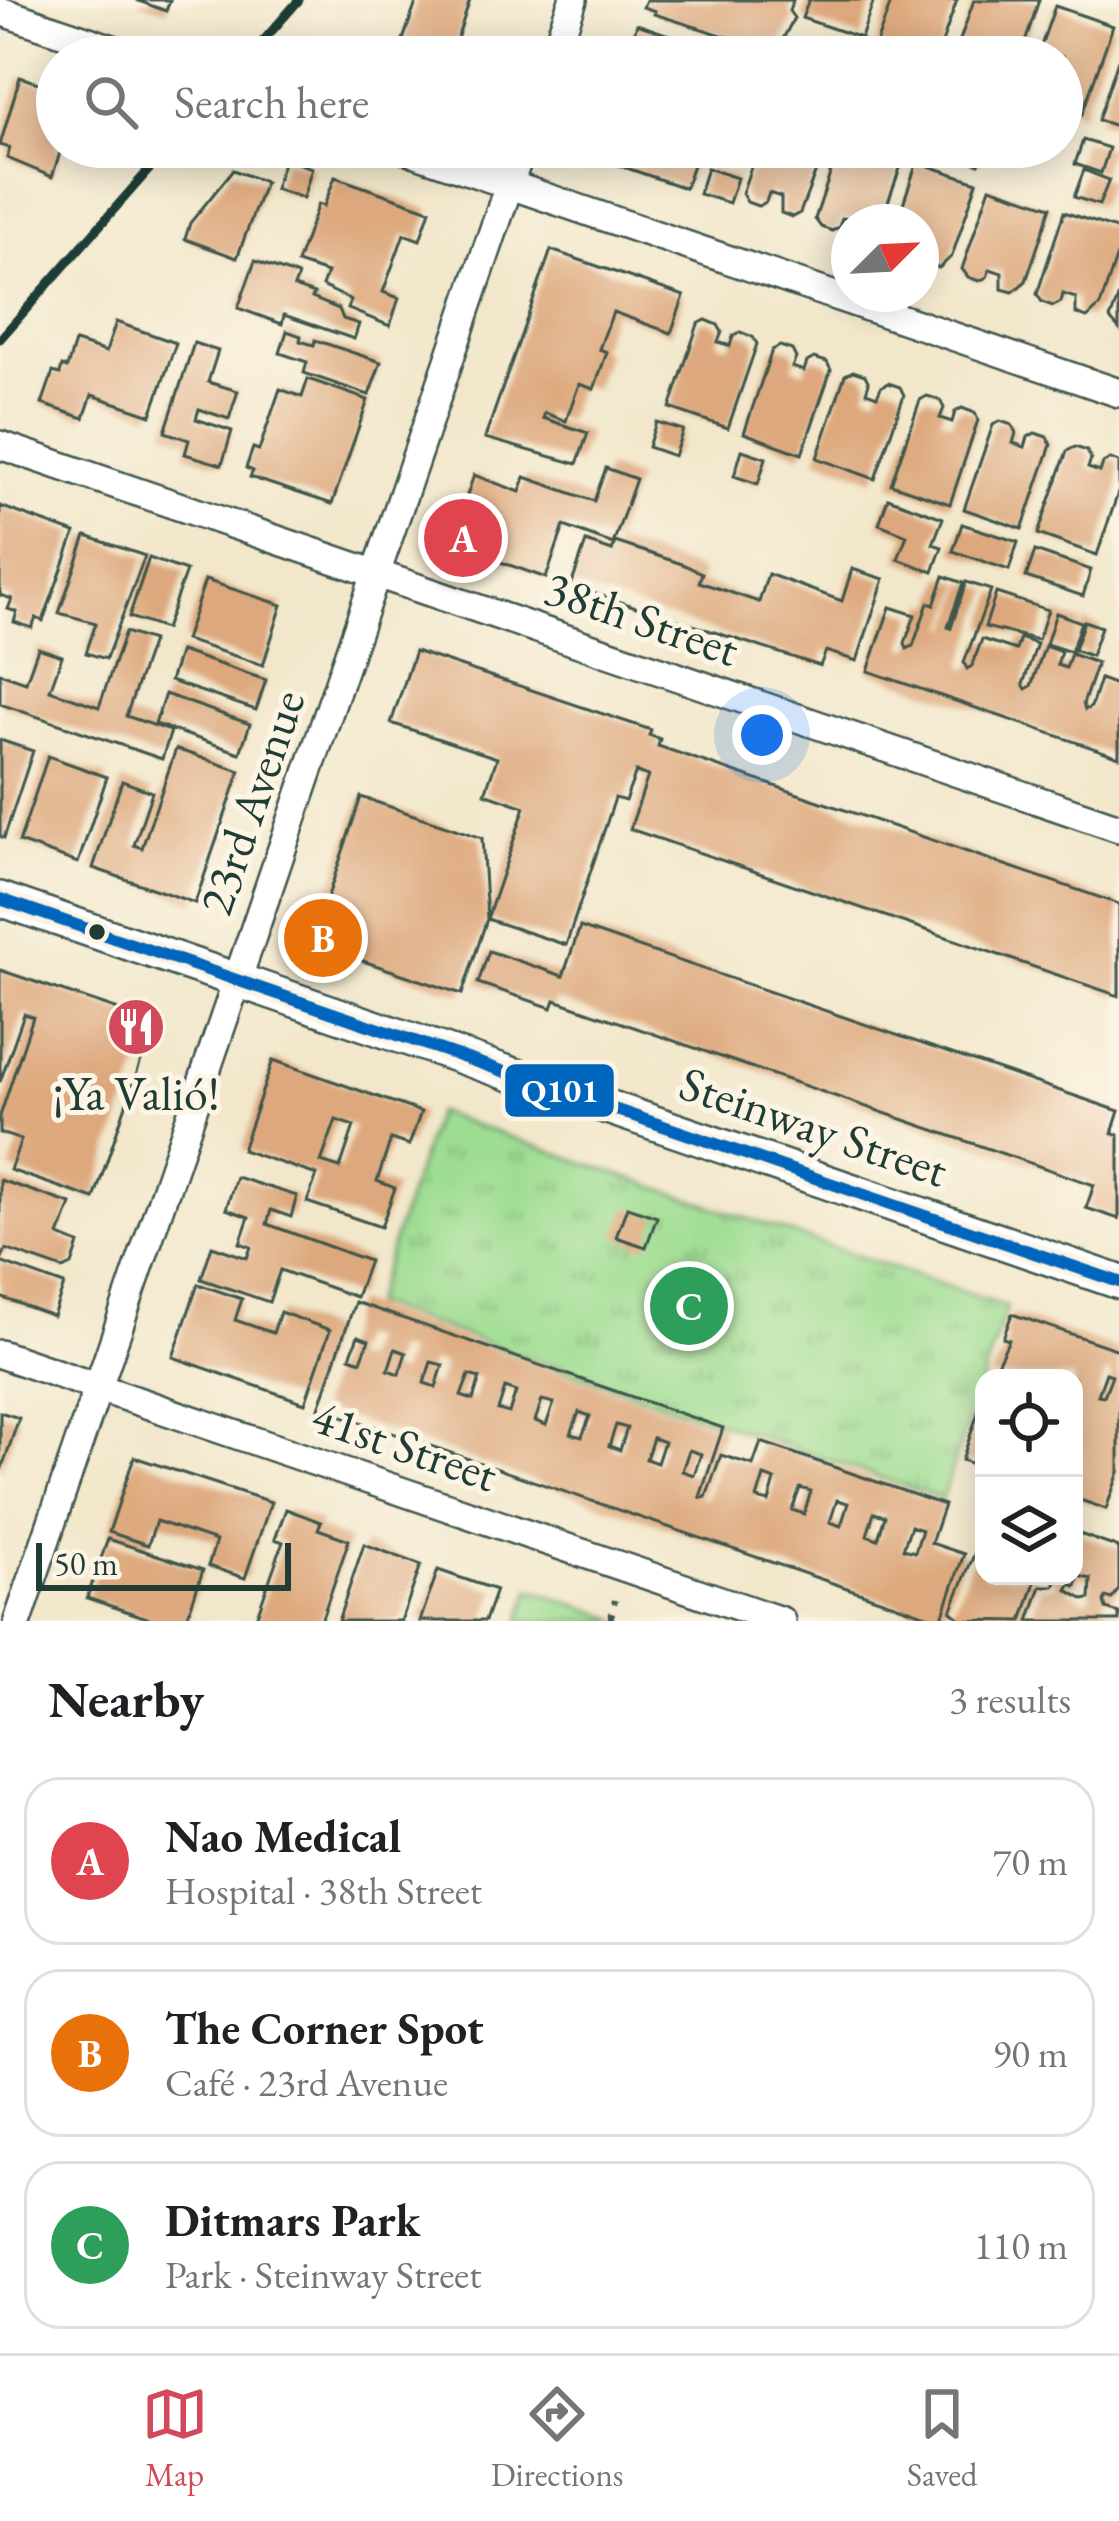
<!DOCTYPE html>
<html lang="en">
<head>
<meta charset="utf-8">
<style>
	:root { --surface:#fff; --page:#f6f6f6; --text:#202124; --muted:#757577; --line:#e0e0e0; --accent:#d1495b }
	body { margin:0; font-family:"EB Garamond",serif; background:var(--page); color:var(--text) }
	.controls { position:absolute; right:36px; bottom:36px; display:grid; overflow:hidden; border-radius:24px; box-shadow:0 6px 30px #0003 }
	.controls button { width:108px; height:108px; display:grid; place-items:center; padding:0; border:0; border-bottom:3px solid var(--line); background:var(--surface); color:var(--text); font:60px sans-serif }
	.compass { position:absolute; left:831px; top:204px; width:108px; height:108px; border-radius:50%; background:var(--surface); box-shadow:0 6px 30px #0003; rotate:66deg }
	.scale { position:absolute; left:36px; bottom:30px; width:255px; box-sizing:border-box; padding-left:12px; border:6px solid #1f3d34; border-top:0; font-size:33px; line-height:42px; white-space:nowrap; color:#1f3d34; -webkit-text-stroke:9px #fcf5e5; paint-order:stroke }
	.you { position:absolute; left:762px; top:735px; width:42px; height:42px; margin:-30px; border:9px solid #fff; border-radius:50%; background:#1a73e8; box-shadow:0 0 0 18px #1a73e833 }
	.badge { display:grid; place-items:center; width:78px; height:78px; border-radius:50%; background:var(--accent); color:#fff; font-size:39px; font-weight:700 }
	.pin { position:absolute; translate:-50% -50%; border:6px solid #fff; box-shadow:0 3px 12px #0006 }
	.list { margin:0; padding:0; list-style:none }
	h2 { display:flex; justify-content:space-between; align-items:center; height:156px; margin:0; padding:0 48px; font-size:51px }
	h2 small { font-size:39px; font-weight:400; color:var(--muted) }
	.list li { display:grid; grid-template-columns:78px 1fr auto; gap:36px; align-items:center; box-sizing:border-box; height:168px; margin:0 24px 24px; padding:0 24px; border:3px solid var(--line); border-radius:36px }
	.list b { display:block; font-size:45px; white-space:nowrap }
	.list p { margin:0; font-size:39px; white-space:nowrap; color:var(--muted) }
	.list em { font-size:39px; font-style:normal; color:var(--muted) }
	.icon { flex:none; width:66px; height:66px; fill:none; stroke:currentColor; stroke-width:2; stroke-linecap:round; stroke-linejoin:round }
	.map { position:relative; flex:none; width:1119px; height:1621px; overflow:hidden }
	.search { position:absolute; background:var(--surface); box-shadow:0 6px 30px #0003; left:36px; right:36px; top:36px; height:132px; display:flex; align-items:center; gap:30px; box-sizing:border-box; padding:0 42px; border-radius:66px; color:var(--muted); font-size:45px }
	.sheet { height:732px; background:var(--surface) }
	nav { display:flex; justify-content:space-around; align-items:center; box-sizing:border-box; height:168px; border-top:3px solid var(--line); background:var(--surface); font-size:33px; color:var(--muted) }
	nav a { display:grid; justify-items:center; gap:6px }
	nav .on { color:var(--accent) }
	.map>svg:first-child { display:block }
	.green { fill:#9edd92; stroke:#5e8d63; stroke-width:3 }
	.park { fill:url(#park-tufts); stroke:#5e8d63; stroke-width:3 }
	.building { fill:#dda87d; fill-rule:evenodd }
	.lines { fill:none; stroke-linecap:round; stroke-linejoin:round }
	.minor-casing { stroke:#3f564b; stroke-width:32 }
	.tertiary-casing { stroke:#3f564b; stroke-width:38 }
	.path { stroke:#3f564b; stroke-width:6; stroke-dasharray:9 9; stroke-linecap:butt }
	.minor { stroke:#fff; stroke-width:27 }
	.tertiary { stroke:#fff; stroke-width:33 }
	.rail { stroke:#1f3d34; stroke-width:9 }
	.bus-1-casing { stroke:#fcf5e5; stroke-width:21 }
	.bus-1 { stroke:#0065bd; stroke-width:12 }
	.bus-dot { fill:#1f3d34; stroke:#fcf5e5; stroke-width:4.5 }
	.labels { text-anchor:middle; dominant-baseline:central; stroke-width:10; stroke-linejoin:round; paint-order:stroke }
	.street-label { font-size:48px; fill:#1f3d34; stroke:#fcf5e5 }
	.poi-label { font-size:48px; fill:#1f3d34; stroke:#fcf5e5 }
	.line-badge { stroke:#fcf5e5; stroke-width:4.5 }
	.badge-label { font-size:33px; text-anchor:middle; font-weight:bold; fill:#fff }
</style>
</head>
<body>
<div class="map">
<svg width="1119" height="1621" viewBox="0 0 1119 1621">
	<defs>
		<pattern id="park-tufts" width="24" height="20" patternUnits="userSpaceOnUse" patternTransform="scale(3)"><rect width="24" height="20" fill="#9edd92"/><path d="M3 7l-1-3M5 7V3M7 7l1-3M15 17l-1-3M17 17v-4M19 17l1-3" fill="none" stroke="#80b478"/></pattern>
	</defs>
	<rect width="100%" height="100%" fill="#fcf5e5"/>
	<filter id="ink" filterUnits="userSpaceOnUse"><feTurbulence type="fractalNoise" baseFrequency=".00833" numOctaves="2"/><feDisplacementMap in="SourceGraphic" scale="24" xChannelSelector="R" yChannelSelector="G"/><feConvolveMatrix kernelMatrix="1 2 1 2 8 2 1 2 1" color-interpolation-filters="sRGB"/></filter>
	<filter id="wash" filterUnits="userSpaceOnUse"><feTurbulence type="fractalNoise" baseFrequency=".004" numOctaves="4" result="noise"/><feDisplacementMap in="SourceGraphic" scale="48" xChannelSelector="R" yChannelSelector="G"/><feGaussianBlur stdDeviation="2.7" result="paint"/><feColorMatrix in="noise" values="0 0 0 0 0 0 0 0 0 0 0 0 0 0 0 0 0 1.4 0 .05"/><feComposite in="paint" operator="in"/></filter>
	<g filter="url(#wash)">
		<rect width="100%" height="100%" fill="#f2e7cb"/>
		<polygon class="green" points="531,1589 611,1617 621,1621 520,1621"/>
		<polygon class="park" points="436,1112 1007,1307 942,1499 372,1304"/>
		<g id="blocks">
			<g class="building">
				<polygon points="136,0 170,0 166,11"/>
				<polygon points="417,0 470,0 451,57 397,57"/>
				<polygon points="646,0 793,0 789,11 794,18 776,52 654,14 655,11 643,7"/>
				<polygon points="809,0 874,0 861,38 802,18"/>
				<polygon points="892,0 957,0 937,57 915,57 876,44"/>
				<polygon points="974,0 1039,0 1020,57 954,57"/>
				<polygon points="1055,6 1113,26 1082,114 1062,107 1062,57 1037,57"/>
				<polygon points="637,24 729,56 728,57 639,57 641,51 630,47"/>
				<polygon points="1118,60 1119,60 1119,127 1098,120"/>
				<polygon points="20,77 57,89 57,147 62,147 52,177 7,158 10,148 0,145"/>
				<polygon points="1083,140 1109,148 1101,173 1075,164"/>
				<polygon points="596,147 699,147 685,188 592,156"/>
				<polygon points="717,147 749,147 743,164 715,155"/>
				<polygon points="758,147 825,147 800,213 792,217 781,213 781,197 769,193 766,202 758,206 747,202 742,193"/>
				<polygon points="839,147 875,147 904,157 881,222 842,218 839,227 832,231 821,227 815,219"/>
				<polygon points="930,147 985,147 979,164"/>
				<polygon points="284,159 312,168 303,198 275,189"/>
				<polygon points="917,162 977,182 952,256 939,268 928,264 929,248 921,245 921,222 897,222"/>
				<polygon points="707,168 737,178 729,203 699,194"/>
				<polygon points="233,170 265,182 237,258 185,239 190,223"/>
				<polygon points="1084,170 1109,180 1099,205 1074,197"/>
				<polygon points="335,177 430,210 420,240 404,234 383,292 399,298 390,326 348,309 351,300 322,286 327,273 297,263 318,204 324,206"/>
				<polygon points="990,187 1051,207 1026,281 1013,292 1002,289 1002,273 990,269 987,277 979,281 968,277 962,269"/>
				<polygon points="1064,212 1119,230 1119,250 1100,306 1087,318 1076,314 1076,298 1063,294 1061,302 1053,306 1042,302 1037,294"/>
				<polygon points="551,250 684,296 671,333 613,312 599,349 607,352 594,389 579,384 566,421 545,413 543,418 588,433 577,464 485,438"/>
				<polygon points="255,261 298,276 294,287 314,294 312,298 339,309 343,319 359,324 354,339 284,315 282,324 238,308"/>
				<polygon points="1119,295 1119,329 1110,319"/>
				<polygon points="706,320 718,325 722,332 718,342 730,346 733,336 740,332 753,337 757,344 728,428 670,408 698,324"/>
				<polygon points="116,322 176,343 151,415 92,395 84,418 42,404 53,372 60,374 62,366 67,368 75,342 106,352"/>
				<polygon points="287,331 301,336 300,341 314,345 315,340 381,362 369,395 304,373 307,362 280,353"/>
				<polygon points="194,343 218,351 208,382 238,391 229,419 199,409 196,419 232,431 222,465 185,454 189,440 165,432"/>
				<polygon points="780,346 792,350 796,358 792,367 804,371 807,362 814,358 827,362 831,370 802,454 744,433 772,350"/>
				<polygon points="853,371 865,375 869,383 866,392 877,396 881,387 888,383 900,387 904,395 875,479 817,458 845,375"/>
				<polygon points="308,379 368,400 332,504 250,477 253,471 246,468 253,448 259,450 280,389 302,397"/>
				<polygon points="927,396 940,400 944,408 940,418 952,422 955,412 962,408 975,413 978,420 950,504 891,484 920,400"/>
				<polygon points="1000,421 1012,425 1016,433 1013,443 1025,447 1028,437 1035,433 1047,437 1051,445 1022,529 964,509 993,425"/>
				<polygon points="656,422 683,430 674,456 648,447"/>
				<polygon points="1075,447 1087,451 1091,459 1088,468 1100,472 1103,463 1110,459 1119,462 1119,490 1097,555 1038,534 1067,451"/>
				<polygon points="742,450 766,458 758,484 734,476"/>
				<polygon points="606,468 636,479 613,544 564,526 546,578 450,544 474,475 520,492 525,477 594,501"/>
				<polygon points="888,498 943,518 933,544 942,547 933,572 898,559 907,535 879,524"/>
				<polygon points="0,506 75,533 43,621 36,618 32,628 14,622 17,612 8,609 12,599 0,595"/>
				<polygon points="962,524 1018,542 1009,570 953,551"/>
				<polygon points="86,536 145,556 106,659 86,653 96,623 59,613"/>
				<polygon points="586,542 612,551 615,542 682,564 702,573 699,582 759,602 768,574 842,601 852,569 884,579 857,661 826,651 820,666 571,586"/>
				<polygon points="1035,551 1091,570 1083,596 1026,577"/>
				<polygon points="149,558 186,571 165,629 129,617"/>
				<polygon points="944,576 963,583 948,627 951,628 966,582 991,590 964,663 967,669 972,666 982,639 1016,650 1020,638 1037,644 1023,684 1026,689 1031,686 1045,646 1061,652 1057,665 1066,668 1071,654 1097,663 1083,704 1085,710 1091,707 1100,679 1119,686 1119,757 868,671 890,607 915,615 905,643 907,649 913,646 928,603 934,605"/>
				<polygon points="205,580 282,605 263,665 185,640"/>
				<polygon points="996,593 1048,610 1038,640 985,627"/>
				<polygon points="1056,613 1081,622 1071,652 1046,644"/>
				<polygon points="1084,621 1101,627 1091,656 1074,650"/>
				<polygon points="125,632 152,641 126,716 171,731 162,759 0,704 0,673 26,682 38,648 62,656 50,690 99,707"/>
				<polygon points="180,651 266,680 256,710 170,681"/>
				<polygon points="415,651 651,730 649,735 660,739 658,746 1119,904 1119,996 630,829 648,776 636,772 625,801 615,798 566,945 487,919 462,994 312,944 361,797 482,838 487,919 525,807 485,793 497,758 391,723"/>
				<polygon points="165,694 250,724 240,753 155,724"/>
				<polygon points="0,740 33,751 4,838 0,836"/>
				<polygon points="176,749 240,771 195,903 93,868 122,781 152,792 134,845 142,848"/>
				<polygon points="48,756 107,777 78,863 19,842"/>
				<polygon points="580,927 1119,1111 1112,1133 1119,1135 1119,1219 1086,1208 1094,1185 555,1000 552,1008 478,983 489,951 563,976"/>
				<polygon points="0,970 154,1022 94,1199 10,1170 21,1140 0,1133 0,1116 33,1017 24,1014 0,1082"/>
				<path d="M 273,1060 L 421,1112 L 409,1145 L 391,1139 L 377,1181 L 395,1188 L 381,1227 L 307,1202 L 317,1175 L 242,1150 ZM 336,1120 L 354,1126 L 340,1168 L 321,1162 Z"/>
				<polygon points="236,1177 297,1196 291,1217 271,1210 267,1224 369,1261 356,1297 280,1270 269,1302 201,1279 212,1246 247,1258 251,1247 240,1243 249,1217 226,1209"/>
				<polygon points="0,1180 71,1204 59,1236 79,1244 72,1265 63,1269 6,1249 0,1262 64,1285 53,1316 0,1297"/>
				<polygon points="627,1207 657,1217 646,1247 616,1237"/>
				<polygon points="198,1284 242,1299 235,1320 273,1333 280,1312 330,1330 305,1403 173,1357"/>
				<path d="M 355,1302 L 723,1428 L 700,1497 L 703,1498 L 706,1497 L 721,1455 L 753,1465 L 761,1442 L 944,1505 L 931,1543 L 964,1554 L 941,1620 L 319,1408 ZM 358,1336 L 369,1340 L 361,1361 L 350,1357 ZM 395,1349 L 406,1353 L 399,1374 L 388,1370 ZM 431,1362 L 443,1365 L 436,1387 L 424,1383 ZM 469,1375 L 480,1378 L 473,1400 L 461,1396 ZM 505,1388 L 516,1392 L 509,1413 L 498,1410 ZM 542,1400 L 554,1403 L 546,1425 L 535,1421 ZM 579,1412 L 590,1416 L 582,1437 L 571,1434 ZM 616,1425 L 627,1428 L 620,1450 L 609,1446 ZM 653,1438 L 664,1442 L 657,1463 L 646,1459 ZM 689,1450 L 701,1454 L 694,1475 L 682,1471 ZM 764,1476 L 775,1480 L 769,1502 L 757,1499 ZM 800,1488 L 811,1491 L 804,1514 L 792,1510 ZM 837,1500 L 848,1503 L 841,1526 L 830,1522 ZM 874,1513 L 885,1516 L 878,1539 L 867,1535 ZM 911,1526 L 922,1530 L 915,1552 L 903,1549 Z"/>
				<path d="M 1012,1314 L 1119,1350 L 1119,1472 L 1106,1509 L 1074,1498 L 1074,1378 L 990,1378 L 1009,1340 L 1003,1338 ZM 1106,1373 L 1112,1375 L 1104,1396 L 1098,1395 Z"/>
				<polygon points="983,1398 984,1399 984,1468 962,1460"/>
				<polygon points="0,1412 19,1418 1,1471 0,1471"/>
				<polygon points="134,1457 271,1502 245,1578 208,1566 216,1541 156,1521 148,1545 109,1532"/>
				<polygon points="286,1509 321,1522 318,1529 349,1540 321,1621 255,1621 283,1542 275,1539"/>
				<polygon points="984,1530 984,1576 1037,1576 1022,1621 962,1620 951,1611"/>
				<path d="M 1074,1532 L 1119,1548 L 1119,1589 L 1112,1599 L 1106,1597 L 1104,1602 L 1106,1609 L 1119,1613 L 1119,1621 L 1029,1621 L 1041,1586 L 1054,1586 L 1056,1581 L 1045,1576 L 1074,1576 ZM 1079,1576 L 1091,1579 L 1090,1599 L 1084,1600 L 1067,1590 L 1070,1584 L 1076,1586 Z"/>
				<polygon points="108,1539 203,1570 186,1621 156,1621 87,1598"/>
				<polygon points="364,1544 421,1565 401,1621 338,1621"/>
				<polygon points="438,1570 496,1590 485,1621 420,1621"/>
			</g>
		</g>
	</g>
	<g filter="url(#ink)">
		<use href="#blocks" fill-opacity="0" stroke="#3f564b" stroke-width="3"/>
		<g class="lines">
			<defs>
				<g id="minor">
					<polyline points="0,11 136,57"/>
					<polyline points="553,57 573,0"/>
					<polyline points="399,147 1119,393"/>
					<polyline points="0,445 1119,828"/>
					<polyline points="0,1354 781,1621"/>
					<polyline points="18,1621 522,147"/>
				</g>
				<polyline id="tertiary" points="0,899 1119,1282"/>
			</defs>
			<use href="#minor" class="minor-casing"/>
			<use href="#tertiary" class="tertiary-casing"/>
			<polyline class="path" points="610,1621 615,1600"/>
			<use href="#minor" class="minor"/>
			<use href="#tertiary" class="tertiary"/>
			<g class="rail">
				<polyline points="249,57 299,0"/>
				<polyline points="0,339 169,147"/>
			</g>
			<defs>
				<polyline id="bus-1" points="0,899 1119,1282"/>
			</defs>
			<use href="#bus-1" class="bus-1-casing"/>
			<use href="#bus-1" class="bus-1"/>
		</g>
	</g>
	<defs>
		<symbol id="restaurant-disc" viewBox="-11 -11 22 22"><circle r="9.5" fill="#d1495b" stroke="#fcf5e5"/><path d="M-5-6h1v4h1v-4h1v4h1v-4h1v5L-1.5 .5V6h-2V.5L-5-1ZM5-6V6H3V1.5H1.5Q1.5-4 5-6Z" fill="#fff"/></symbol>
	</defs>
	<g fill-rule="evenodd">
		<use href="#restaurant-disc" x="103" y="994" width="66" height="66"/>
	</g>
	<circle class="bus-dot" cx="97" cy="932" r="10"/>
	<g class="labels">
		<g class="street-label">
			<text transform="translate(642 618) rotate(19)">38th Street</text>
			<text transform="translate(251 802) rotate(-71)">23rd Avenue</text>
			<text transform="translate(814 1126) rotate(19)">Steinway Street</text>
			<text transform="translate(405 1445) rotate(19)">41st Street</text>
		</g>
		<g class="poi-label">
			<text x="136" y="1093">¡Ya Valió!</text>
		</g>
	</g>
	<rect class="line-badge" x="503" y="1062" width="113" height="57" rx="12" fill="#0065bd"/>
	<g class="badge-label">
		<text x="560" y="1102">Q101</text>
	</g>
</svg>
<div class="controls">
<button><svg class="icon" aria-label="locate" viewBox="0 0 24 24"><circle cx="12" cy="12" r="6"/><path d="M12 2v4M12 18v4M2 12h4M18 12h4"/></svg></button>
<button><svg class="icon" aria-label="layers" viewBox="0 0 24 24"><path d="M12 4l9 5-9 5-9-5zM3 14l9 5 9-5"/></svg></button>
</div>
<svg class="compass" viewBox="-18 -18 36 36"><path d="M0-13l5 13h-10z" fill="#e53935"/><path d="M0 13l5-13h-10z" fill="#757577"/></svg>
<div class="scale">50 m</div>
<div class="you"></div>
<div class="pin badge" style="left:463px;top:538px;background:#e0444e">A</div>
<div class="pin badge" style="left:323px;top:938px;background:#e8710a">B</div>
<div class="pin badge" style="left:689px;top:1306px;background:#2e9e5b">C</div>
<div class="search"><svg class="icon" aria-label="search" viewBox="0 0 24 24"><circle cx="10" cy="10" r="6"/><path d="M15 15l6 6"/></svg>Search here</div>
</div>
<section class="sheet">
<h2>Nearby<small>3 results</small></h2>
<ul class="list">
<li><span class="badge" style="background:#e0444e">A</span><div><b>Nao Medical</b><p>Hospital · 38th Street</p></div><em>70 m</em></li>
<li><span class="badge" style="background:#e8710a">B</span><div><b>The Corner Spot</b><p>Café · 23rd Avenue</p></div><em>90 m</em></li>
<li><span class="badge" style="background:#2e9e5b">C</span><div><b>Ditmars Park</b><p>Park · Steinway Street</p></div><em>110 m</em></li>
</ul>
</section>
<nav>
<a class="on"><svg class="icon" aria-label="map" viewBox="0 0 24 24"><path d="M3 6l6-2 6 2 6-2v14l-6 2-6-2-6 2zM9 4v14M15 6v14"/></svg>Map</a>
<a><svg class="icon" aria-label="directions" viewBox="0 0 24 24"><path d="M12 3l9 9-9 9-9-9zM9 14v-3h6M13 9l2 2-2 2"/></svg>Directions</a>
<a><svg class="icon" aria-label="saved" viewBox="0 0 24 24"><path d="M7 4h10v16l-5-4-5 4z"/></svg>Saved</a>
</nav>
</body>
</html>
